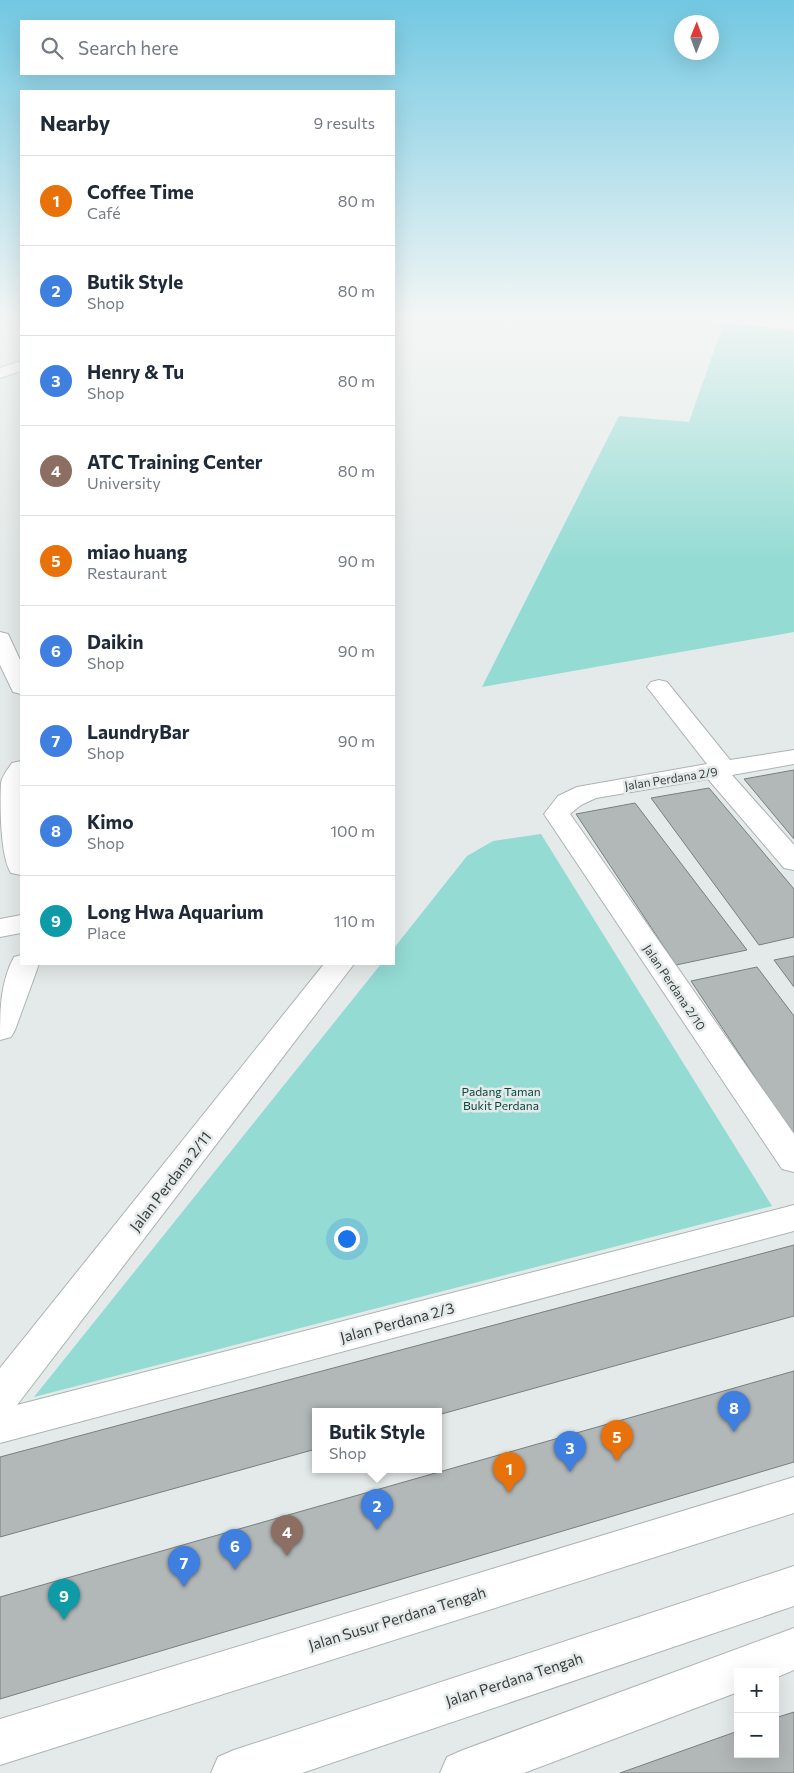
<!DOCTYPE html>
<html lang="en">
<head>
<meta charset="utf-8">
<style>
	:root { --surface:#fff; --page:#f6f6f7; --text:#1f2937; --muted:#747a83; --line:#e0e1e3; --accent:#9f3818 }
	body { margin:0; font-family:Commissioner,sans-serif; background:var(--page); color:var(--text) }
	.controls { position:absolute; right:15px; bottom:15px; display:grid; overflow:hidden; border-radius:0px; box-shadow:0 5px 20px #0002 }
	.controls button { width:45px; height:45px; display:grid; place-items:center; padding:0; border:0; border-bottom:1px solid var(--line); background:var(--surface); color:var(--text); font:25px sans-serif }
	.compass { position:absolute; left:674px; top:15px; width:45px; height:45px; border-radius:50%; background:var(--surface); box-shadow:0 5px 20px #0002; rotate:1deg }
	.you { position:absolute; left:346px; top:1238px; width:18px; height:18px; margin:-12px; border:4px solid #fff; border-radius:50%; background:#1a73e8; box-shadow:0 0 0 8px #1a73e833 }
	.badge { display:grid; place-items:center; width:32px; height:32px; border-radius:50%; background:var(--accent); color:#fff; font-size:16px; font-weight:700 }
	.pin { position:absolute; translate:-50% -41px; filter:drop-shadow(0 1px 2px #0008) }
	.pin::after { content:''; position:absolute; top:26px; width:18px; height:15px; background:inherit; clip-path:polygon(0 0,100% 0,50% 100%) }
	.popup { position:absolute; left:312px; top:1408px; width:130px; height:65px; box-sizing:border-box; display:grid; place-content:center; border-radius:0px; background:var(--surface); filter:drop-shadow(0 1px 4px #0005); font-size:16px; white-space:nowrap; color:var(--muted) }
	.popup b { font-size:19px; color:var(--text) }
	.popup::after { content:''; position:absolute; left:50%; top:100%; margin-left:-10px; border:10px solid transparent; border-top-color:var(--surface) }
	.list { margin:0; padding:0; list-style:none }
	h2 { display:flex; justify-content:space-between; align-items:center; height:65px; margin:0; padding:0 20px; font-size:21px }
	h2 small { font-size:16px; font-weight:400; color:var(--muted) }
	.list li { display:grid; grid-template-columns:32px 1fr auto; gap:15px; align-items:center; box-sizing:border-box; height:90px; padding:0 20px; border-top:1px solid var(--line) }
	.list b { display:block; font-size:19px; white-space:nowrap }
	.list p { margin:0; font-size:16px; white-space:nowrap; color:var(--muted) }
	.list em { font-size:16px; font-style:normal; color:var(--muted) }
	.icon { flex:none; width:28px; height:28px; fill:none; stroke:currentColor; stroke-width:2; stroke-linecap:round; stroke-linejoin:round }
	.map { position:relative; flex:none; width:794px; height:1773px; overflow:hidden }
	.search { position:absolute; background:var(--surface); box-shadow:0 5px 20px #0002; left:20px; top:20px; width:375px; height:55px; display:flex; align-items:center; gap:12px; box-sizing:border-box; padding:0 18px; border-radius:0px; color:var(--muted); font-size:19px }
	.panel { position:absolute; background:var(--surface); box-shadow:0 5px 20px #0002; left:20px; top:90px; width:375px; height:875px; border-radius:0px }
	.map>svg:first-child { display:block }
	.green { fill:#93dbd3 }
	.building { fill:#b2b7b7; stroke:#797f7e }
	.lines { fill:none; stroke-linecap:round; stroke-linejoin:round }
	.minor-casing { stroke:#adb3b2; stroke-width:2 }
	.minor { fill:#fff; fill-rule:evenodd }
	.labels { text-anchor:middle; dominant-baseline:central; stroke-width:5; stroke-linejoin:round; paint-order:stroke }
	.street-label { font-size:12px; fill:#3b3d3d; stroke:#e4eae9 }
	.park-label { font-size:12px; fill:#094742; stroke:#e4eae9 }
	.near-street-label { font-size:15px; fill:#3b3d3d; stroke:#e4eae9 }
</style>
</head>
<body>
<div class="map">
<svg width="794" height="1773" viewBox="0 0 794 1773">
	<rect width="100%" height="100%" fill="#e4eae9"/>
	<g class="green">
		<polygon points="723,325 794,332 794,632 482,687 619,416 689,422"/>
		<polygon points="541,834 772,1206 34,1397 381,964 394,964 394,948 467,856 493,841"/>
	</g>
	<g class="building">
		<polygon points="794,770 794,839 744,779"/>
		<polygon points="709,788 794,889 794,937 759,945 651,798"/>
		<polygon points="635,803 747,950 676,965 576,814"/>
		<polygon points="794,956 794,987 774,960"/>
		<polygon points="757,967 794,1016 794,1136 691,981"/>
		<polygon points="794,1245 794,1316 438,1415 438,1411 316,1411 316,1449 0,1537 0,1457"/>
		<polygon points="794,1371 794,1462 0,1699 0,1597"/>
		<polygon points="794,1712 794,1773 620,1773 738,1731 738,1754 775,1754 775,1718"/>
	</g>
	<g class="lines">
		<defs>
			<g id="minor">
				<polygon points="0,316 21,316 21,325 2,319"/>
				<polygon points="686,316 741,316 794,320 794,330 694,321"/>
				<polygon points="21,361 21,371 0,378 0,368"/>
				<polygon points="0,632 8,634 21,662 21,694 13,692 0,665"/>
				<polygon points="659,680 667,682 730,760 794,750 794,764 732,775 794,845 794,870 784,868 708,779 596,798 581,805 570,814 794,1134 794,1172 782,1169 544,814 558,796 577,787 707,764 647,687 651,682"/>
				<path d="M 21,761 L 21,875 L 11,873 C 0,856 0,804 1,783 C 2,776 8,769 12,763 Z"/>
				<polygon points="21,915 21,933 0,937 0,919"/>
				<path d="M 21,955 L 21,964 L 39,964 L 15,1030 L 11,1037 L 0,1040 C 0,1011 0,983 14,957 Z"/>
				<polygon points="324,964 354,964 17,1405 794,1205 794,1231 0,1443 0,1368"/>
				<polygon points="794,1477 794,1513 0,1765 0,1719"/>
				<polygon points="794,1566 794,1606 302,1773 211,1773 218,1757 234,1750"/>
				<polygon points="794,1628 794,1670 775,1678 775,1672 738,1672 738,1692 524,1773 440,1773 447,1757 463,1750"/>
			</g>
		</defs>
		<use href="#minor" class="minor-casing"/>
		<use href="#minor" class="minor"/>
	</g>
	<linearGradient id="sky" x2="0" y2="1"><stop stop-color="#72c8e2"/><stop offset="0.56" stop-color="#f3f6f5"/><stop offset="1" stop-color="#f3f6f5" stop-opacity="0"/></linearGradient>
	<rect width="794" height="564" fill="url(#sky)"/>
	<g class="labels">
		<g class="street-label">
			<text transform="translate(671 778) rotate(-9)">Jalan Perdana 2/9</text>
			<text transform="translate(675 987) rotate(56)">Jalan Perdana 2/10</text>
		</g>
		<g class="park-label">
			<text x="501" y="1091">Padang Taman<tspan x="501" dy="14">Bukit Perdana</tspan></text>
		</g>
		<g class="near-street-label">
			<text transform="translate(170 1181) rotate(-52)">Jalan Perdana 2/11</text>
			<text transform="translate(397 1322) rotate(-15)">Jalan Perdana 2/3</text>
			<text transform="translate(397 1618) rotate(-17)">Jalan Susur Perdana Tengah</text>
			<text transform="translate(514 1679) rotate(-18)">Jalan Perdana Tengah</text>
		</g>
	</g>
</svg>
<div class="controls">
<button>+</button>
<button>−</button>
</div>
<svg class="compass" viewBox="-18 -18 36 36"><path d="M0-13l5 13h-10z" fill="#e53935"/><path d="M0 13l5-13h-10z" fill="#747a83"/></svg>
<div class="you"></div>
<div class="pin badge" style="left:509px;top:1493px;background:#e8710a">1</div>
<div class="pin badge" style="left:377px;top:1530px;background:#3f7fe0">2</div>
<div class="popup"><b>Butik Style</b>Shop</div>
<div class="pin badge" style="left:570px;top:1472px;background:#3f7fe0">3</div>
<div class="pin badge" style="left:287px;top:1556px;background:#8d6e63">4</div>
<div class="pin badge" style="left:617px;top:1461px;background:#e8710a">5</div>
<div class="pin badge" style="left:235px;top:1570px;background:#3f7fe0">6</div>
<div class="pin badge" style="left:184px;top:1587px;background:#3f7fe0">7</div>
<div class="pin badge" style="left:734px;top:1432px;background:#3f7fe0">8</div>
<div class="pin badge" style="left:64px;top:1620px;background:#0f9aa8">9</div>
<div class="search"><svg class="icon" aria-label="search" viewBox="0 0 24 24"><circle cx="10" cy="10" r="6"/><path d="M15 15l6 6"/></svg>Search here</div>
<section class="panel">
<h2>Nearby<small>9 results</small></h2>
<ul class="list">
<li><span class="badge" style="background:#e8710a">1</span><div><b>Coffee Time</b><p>Café</p></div><em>80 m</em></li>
<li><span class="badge" style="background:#3f7fe0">2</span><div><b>Butik Style</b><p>Shop</p></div><em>80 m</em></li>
<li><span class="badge" style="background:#3f7fe0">3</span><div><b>Henry &amp; Tu</b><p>Shop</p></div><em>80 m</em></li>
<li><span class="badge" style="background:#8d6e63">4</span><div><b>ATC Training Center</b><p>University</p></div><em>80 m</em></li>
<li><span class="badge" style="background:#e8710a">5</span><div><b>miao huang</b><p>Restaurant</p></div><em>90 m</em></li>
<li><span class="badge" style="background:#3f7fe0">6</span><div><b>Daikin</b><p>Shop</p></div><em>90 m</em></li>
<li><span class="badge" style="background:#3f7fe0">7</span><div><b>LaundryBar</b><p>Shop</p></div><em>90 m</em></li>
<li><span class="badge" style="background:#3f7fe0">8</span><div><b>Kimo</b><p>Shop</p></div><em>100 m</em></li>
<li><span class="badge" style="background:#0f9aa8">9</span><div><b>Long Hwa Aquarium</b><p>Place</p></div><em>110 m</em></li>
</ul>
</section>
</div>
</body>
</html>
